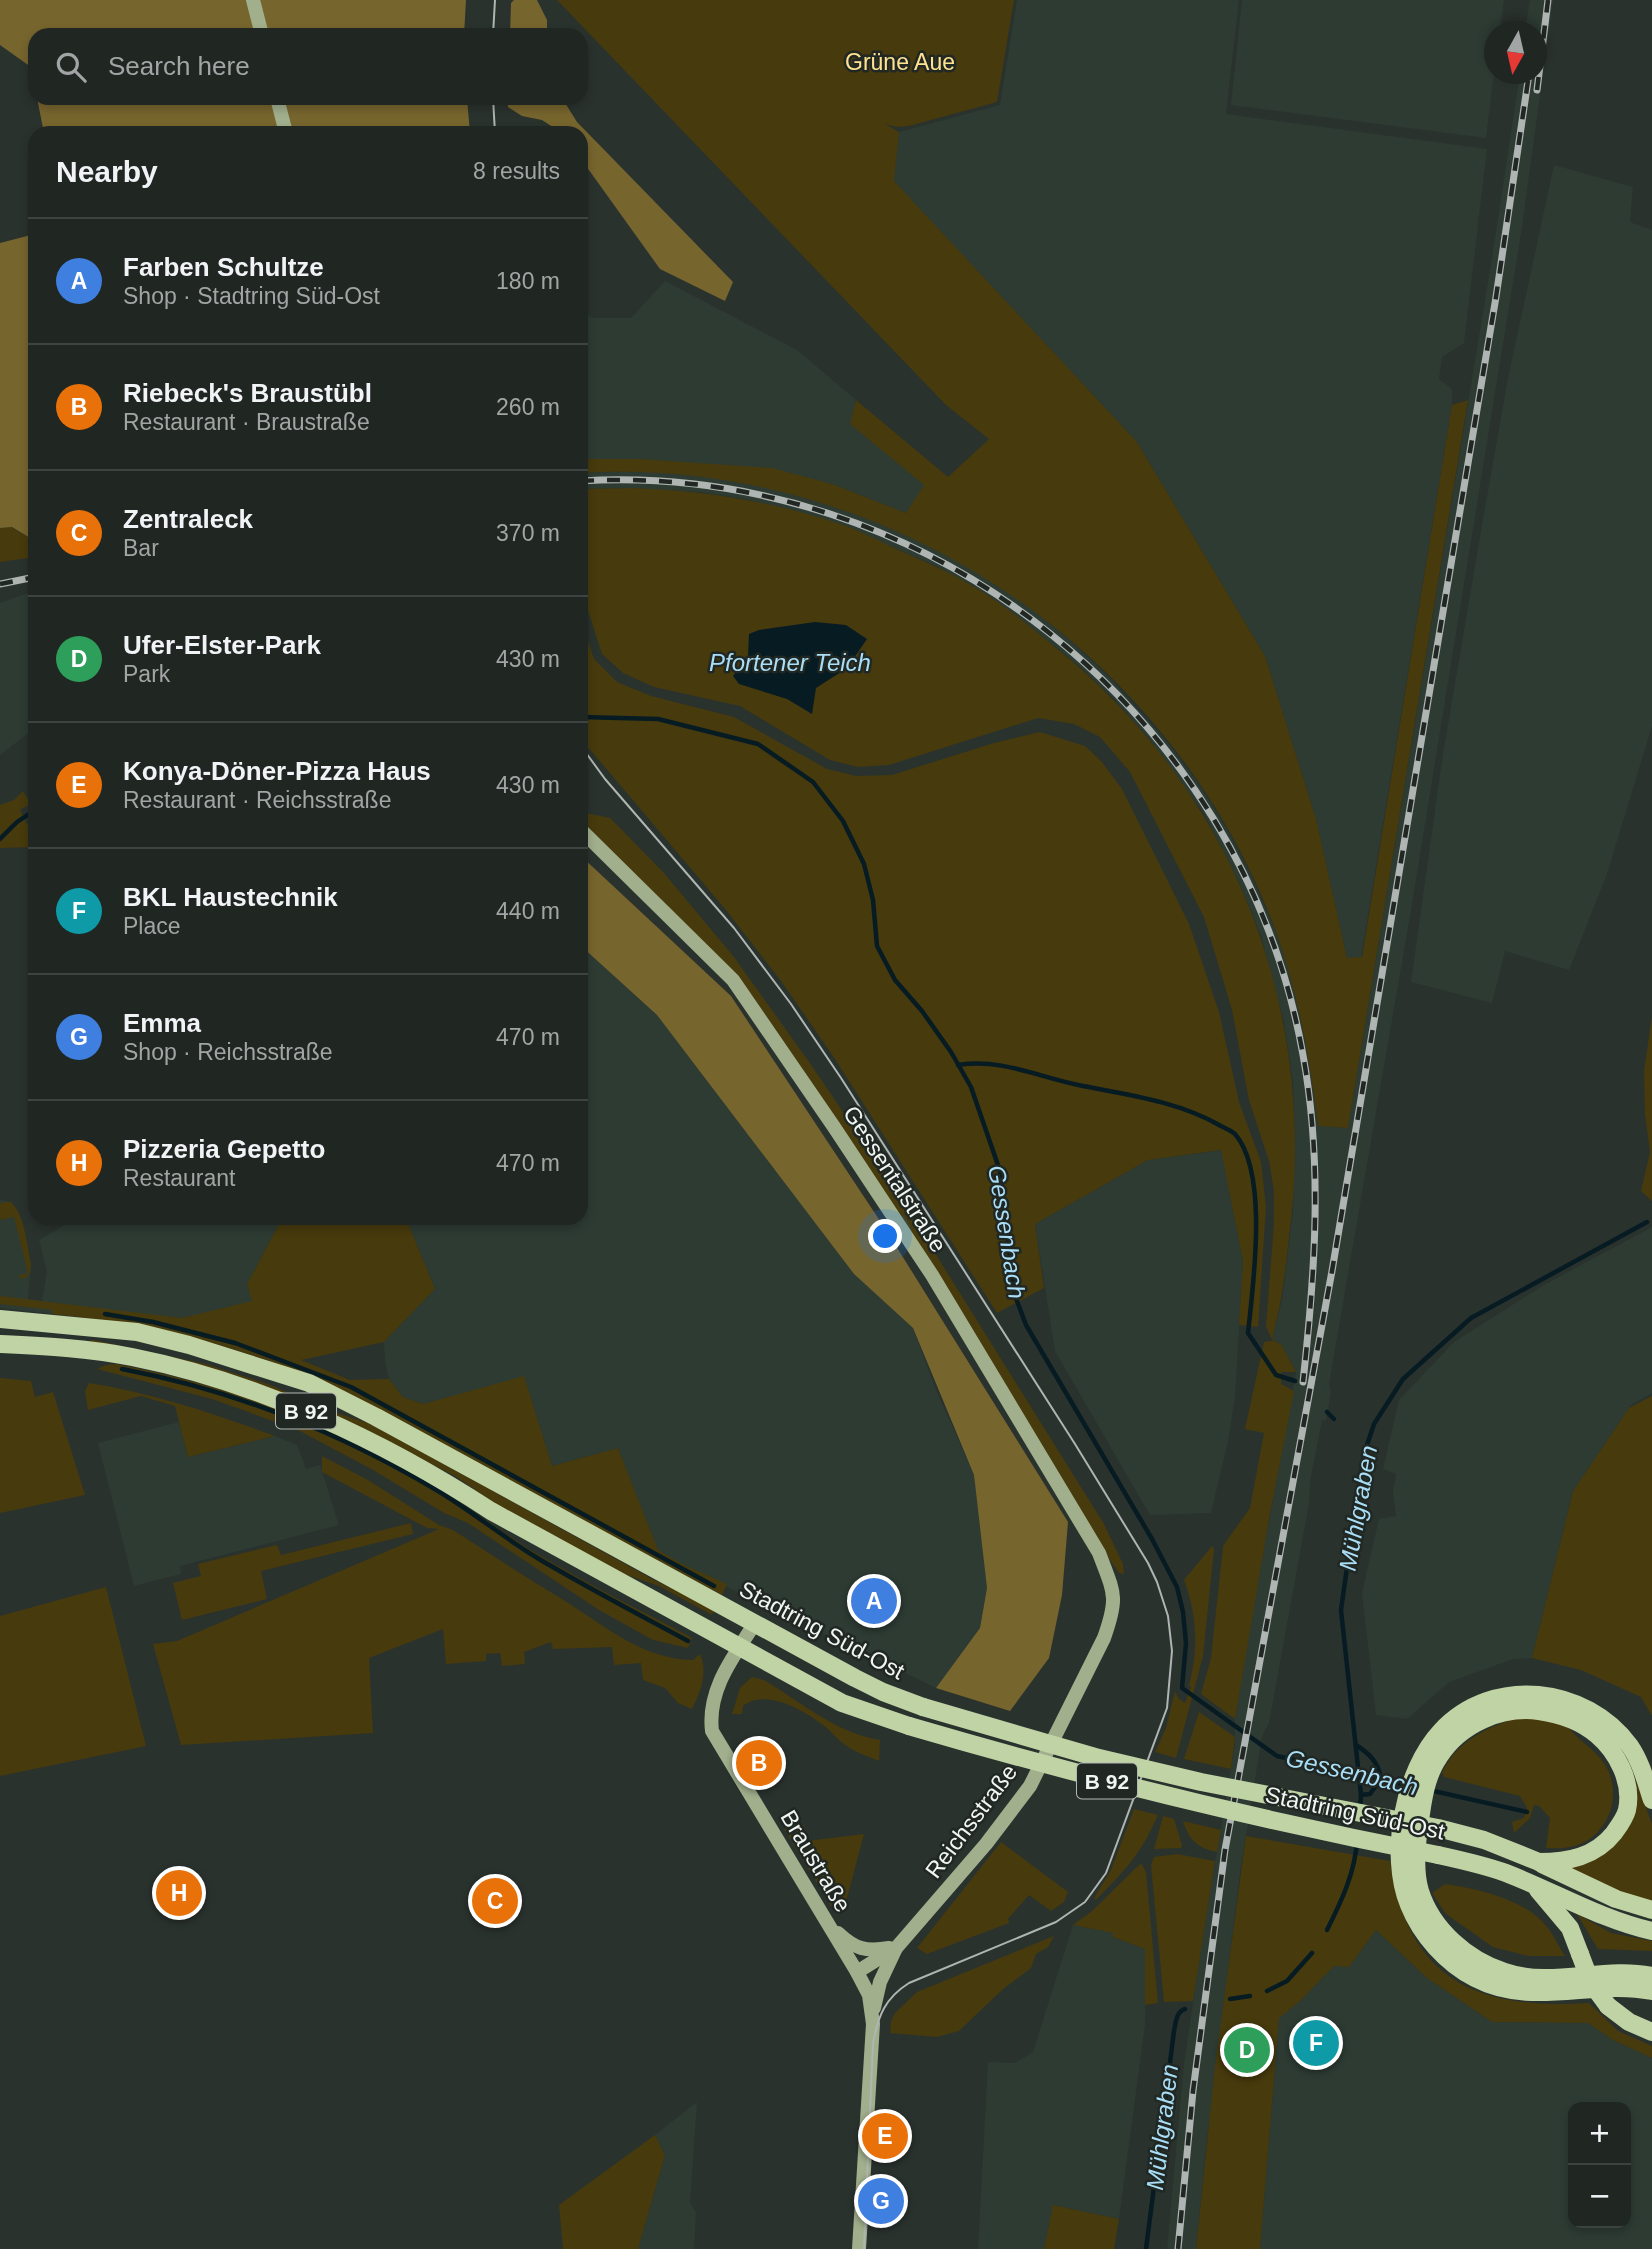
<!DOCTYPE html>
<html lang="en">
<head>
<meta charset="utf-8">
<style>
	:root { --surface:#202622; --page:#2d322f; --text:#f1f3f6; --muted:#a2a5a5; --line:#3d4340; --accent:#1a73e8 }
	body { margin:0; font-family:Helvetica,sans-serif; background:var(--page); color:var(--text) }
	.controls { position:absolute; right:21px; bottom:21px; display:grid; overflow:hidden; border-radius:14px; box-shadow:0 4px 10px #0003 }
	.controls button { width:63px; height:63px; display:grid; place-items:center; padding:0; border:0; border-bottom:2px solid var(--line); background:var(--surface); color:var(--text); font:35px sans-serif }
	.compass { position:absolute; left:1484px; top:21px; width:63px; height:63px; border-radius:50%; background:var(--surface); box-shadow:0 4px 10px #0003; rotate:188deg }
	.you { position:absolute; left:886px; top:1237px; width:24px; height:24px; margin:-18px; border:5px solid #fff; border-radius:50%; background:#1a73e8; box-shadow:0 0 0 10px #1a73e833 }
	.badge { display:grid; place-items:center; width:46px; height:46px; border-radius:50%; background:var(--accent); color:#fff; font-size:23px; font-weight:700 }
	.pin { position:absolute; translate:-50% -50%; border:4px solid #fff; box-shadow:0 2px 7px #0006 }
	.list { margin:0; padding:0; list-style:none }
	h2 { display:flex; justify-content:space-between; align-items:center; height:91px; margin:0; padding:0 28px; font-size:30px }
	h2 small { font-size:23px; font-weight:400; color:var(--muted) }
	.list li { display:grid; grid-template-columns:46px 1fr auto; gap:21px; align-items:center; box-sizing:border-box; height:126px; padding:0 28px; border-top:2px solid var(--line) }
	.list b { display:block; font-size:26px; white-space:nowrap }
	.list p { margin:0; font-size:23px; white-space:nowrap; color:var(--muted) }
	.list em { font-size:23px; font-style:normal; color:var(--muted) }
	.icon { flex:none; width:38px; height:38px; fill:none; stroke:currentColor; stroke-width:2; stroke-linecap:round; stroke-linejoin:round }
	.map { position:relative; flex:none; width:1652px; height:2249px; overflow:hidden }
	.search { position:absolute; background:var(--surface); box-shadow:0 4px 10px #0003; left:28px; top:28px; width:560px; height:77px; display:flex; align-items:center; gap:18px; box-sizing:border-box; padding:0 24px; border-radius:21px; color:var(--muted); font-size:26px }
	.panel { position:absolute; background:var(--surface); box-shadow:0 4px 10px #0003; left:28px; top:126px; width:560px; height:1099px; border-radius:21px }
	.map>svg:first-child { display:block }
	.built { fill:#2d3b33; fill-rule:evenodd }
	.green { fill:#473a0d }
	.forest { fill:#77652e }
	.water { fill:#071b23 }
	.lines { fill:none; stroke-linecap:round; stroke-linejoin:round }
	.stream { stroke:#071b23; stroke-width:4.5 }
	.secondary { stroke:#a1af8c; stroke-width:14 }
	.primary { stroke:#c0d3a5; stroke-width:18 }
	.tram { stroke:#afb5b2; stroke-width:2 }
	.rail-casing { stroke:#afb5b2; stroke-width:7 }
	.rail { stroke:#212824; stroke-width:4.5; stroke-dasharray:13; stroke-linecap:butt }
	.primary-bridge { stroke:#c0d3a5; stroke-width:18 }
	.labels { text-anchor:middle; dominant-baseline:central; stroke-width:5; stroke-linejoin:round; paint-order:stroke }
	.shield { fill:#212824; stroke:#b3b8b5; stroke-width:2 }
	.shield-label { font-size:21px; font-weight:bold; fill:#f1f6f3 }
	.park-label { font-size:23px; fill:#fee28f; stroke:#212824 }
	.street-label { font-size:23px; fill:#f1f6f3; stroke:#212824 }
	.water-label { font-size:24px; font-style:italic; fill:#a9def6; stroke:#212824 }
</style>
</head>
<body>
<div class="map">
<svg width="1652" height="2249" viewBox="0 0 1652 2249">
	<rect width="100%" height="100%" fill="#2a322e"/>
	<g class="built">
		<polygon points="1017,0 1239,0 1226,114 1487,149 1464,343 1442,357 1439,379 1452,389 1452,405 1361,958 1347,958 1316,819 1265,656 1137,442 893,181 899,132 1000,105"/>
		<polygon points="1242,0 1504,0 1500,31 1494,32 1494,72 1486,138 1231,105"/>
		<polygon points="1530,0 1553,0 1522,227 1411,910 1329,1384 1331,1392 1326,1421 1322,1420 1310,1482 1309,1504 1269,1723 1262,1736 1240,1873 1206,2148 1196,2249 1167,2249 1184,2064 1205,1922 1235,1744 1235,1719 1248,1637 1296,1372 1281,1344 1274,1341 1273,1335 1282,1300 1293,1211 1295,1136 1293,1082 1284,1022 1261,936 1238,880 1203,812 1149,739 1115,700 1079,666 1027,624 973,586 936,566 840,524 745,499 700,492 631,488 581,489 581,473 642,471 720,478 760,485 851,511 939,550 980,574 1031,608 1072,642 1110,678 1168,743 1203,790 1228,831 1251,875 1274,927 1291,976 1310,1065 1318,1126 1348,1128 1492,258 1520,74 1536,74 1536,32 1525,31"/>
		<polygon points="1554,165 1633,187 1630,222 1652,230 1652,726 1607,874 1569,970 1505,951 1492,1003 1411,982 1443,754 1481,531 1508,378"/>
		<polygon points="665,281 797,350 856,400 851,424 925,485 906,513 832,484 640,459 581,459 581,311 593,318 631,318"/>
		<polygon points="35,590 35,728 0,755 0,603"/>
		<polygon points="581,946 657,1015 854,1274 913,1328 936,1390 974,1475 987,1588 980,1628 936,1688 656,1553 618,1448 552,1466 524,1377 423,1404 403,1397 389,1379 385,1362 384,1342 435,1289 406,1218 581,1218"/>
		<polygon points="1222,1150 1243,1261 1235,1397 1228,1441 1211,1513 1150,1515 1055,1351 1035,1224 1148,1160"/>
		<polygon points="0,1200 11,1202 20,1216 31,1264 28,1299 42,1301 47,1272 39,1240 76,1218 274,1218 279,1224 247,1284 252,1300 295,1371 246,1352 165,1330 102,1319 0,1308"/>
		<polygon points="1652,1227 1652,1393 1631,1405 1573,1491 1532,1658 1513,1659 1449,1682 1407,1719 1376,1715 1362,1593 1379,1519 1396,1516 1393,1492 1396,1474 1383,1469 1399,1400 1454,1342 1542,1286"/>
		<polygon points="179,1422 188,1457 275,1436 297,1445 306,1469 320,1465 339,1525 180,1566 181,1574 134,1586 98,1443"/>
		<polygon points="1073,1925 1114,1933 1113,1937 1146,1949 1145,2025 1119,2219 1053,2205 1044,2249 978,2249 988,2062 1015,2063 1033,2052"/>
		<path d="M 1376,1930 L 1427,1978 L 1492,2022 L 1588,2023 L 1613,2040 L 1652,2058 L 1652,2249 L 1260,2249 L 1279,2017 L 1299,2002 L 1334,1966 L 1349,1967 ZM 1573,2107 L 1626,2107 L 1626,2223 L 1573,2223 Z"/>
		<polygon points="697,2102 690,2203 696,2212 694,2249 638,2249 665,2155 655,2135"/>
	</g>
	<g class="green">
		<path d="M 557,0 L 1014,0 L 997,102 L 909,126 L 897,127 L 885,124 L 899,132 L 894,181 L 1137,442 L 1265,656 L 1316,819 L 1347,958 L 1362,957 L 1452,405 L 1468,400 L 1348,1128 L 1318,1126 C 1310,1059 1298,993 1275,929 C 1170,647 881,455 581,473 L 581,459 L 640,459 L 772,468 L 832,484 L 906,513 L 924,485 L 850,424 L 856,400 L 948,477 L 989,439 L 946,405 Z"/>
		<path d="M 631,488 C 701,490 770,501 837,523 C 858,529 878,541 899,550 C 923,561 948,571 971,585 C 1001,602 1028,625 1055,647 C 1235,792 1319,1010 1289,1238 C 1285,1271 1282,1303 1273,1335 L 1274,1341 L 1281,1344 L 1296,1372 L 1281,1372 L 1281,1384 L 1294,1391 L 1270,1514 L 1235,1719 L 1201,1694 L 1211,1658 L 1223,1546 L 1250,1508 L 1264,1433 L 1245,1429 L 1264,1342 L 1273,1341 L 1266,1327 L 1274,1223 L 1274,1191 L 1269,1161 L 1249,1100 L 1232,1010 L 1204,917 L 1130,772 L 1100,737 L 1074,724 L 1038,718 L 889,765 L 858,767 L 830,760 L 740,706 L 654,687 L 623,673 L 602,654 L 581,589 L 581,489 Z"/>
		<polygon points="11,527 35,541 35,557 0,562 0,528"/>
		<polygon points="581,621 594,659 617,682 651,696 734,717 827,769 856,776 892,775 994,743 1040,732 1085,746 1101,761 1122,789 1189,924 1219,1012 1239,1102 1261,1162 1266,1207 1258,1327 1239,1325 1243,1261 1221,1150 1148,1160 1035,1224 1044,1288 997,1313 833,1056 781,981 726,910 581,739 581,732 586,730 581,720"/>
		<polygon points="23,791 31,804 20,810 32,834 35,833 35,847 0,848 0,805 14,800"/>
		<polygon points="581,812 610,818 617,825 664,873 734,957 812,1066 895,1189 1104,1524 1123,1564 1124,1574 1119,1573 1110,1560 934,1266 780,1038 648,889 581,821"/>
		<polygon points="1652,1016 1652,1201 1641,1191 1650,1152 1645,1114 1644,1071"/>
		<path d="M 4,1202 L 11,1202 C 25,1215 27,1246 31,1264 L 30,1273 L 24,1279 L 17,1276 L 28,1273 L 14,1217 L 0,1220 L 0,1204 Z"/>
		<path d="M 274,1218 L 406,1218 L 435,1289 L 384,1342 L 301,1360 L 350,1380 L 389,1379 L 403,1397 L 423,1404 L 524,1376 L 552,1466 L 618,1448 L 658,1550 L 682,1564 L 727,1584 L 722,1595 L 295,1371 C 213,1339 140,1323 52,1314 L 52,1310 L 0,1304 L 0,1296 L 182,1318 L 252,1301 L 247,1284 L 279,1224 Z"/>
		<polygon points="94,1340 206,1364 268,1384 337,1413 371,1424 654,1580 715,1609 712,1615 659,1586 615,1571 500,1507 455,1476 336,1416 229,1374 88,1341"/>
		<path d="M 116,1364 C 227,1384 335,1426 432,1484 C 467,1505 499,1531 534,1552 C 585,1583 640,1610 692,1638 L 688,1648 L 653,1640 L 599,1610 L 468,1523 L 444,1513 L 373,1470 L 298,1430 L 212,1399 L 97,1369 L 106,1365 Z"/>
		<polygon points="0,1378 31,1381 35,1397 53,1392 85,1495 0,1513"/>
		<path d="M 89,1383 C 153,1393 215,1414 275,1436 L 188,1457 L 175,1406 L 141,1396 L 88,1410 L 85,1391 Z"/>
		<polygon points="1652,1396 1652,1716 1641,1697 1581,1670 1532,1658 1573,1491 1629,1408"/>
		<path d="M 322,1456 L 368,1480 L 439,1525 L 453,1530 C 489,1553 525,1577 562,1599 C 604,1625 641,1659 693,1660 L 700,1654 C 708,1672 701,1691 692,1709 L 678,1703 L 665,1688 L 643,1680 L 641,1663 L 614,1665 L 612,1647 L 553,1649 L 551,1642 L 524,1652 L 525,1664 L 502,1666 L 500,1653 L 486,1654 L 486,1661 L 446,1664 L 443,1629 L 369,1658 L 373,1733 L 181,1745 L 153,1644 L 177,1641 L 439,1529 L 427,1528 L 322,1472 Z"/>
		<polygon points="411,1523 413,1534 261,1571 267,1599 182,1620 173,1583 201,1576 198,1564 277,1545 281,1555"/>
		<path d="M 1212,1546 L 1214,1549 L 1203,1656 L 1176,1758 L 1155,1752 L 1166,1728 L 1175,1691 L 1178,1698 L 1185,1703 L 1191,1687 L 1189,1685 C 1199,1650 1197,1614 1184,1580 Z"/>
		<polygon points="106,1587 146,1746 0,1776 0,1616"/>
		<path d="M 752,1677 L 764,1680 C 801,1702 836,1733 880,1740 L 879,1761 C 867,1756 854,1752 844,1744 C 837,1739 831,1731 823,1725 C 803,1710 766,1688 743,1706 L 742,1714 L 732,1714 L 740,1688 Z"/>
		<polygon points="1199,1712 1235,1737 1231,1769 1184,1759"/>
		<path d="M 1517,1717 L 1530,1717 L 1566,1724 C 1576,1740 1593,1747 1604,1763 C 1621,1788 1613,1824 1588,1840 C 1575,1848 1561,1849 1546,1848 L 1550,1818 L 1539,1806 L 1534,1805 L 1530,1818 L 1514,1833 L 1512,1822 L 1524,1818 L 1527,1808 L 1520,1796 L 1444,1777 L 1442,1773 C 1456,1741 1486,1729 1517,1717 Z"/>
		<polygon points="1628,1759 1652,1824 1652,1903 1624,1894 1569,1868 1622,1831 1625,1760"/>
		<path d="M 1134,1809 L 1158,1815 C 1141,1854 1126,1869 1096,1900 L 1094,1898 L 1111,1870 Z"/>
		<polygon points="1163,1816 1174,1819 1182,1845 1181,1848 1154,1849"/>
		<path d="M 1183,1821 L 1221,1830 L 1217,1852 C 1197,1848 1189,1840 1183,1821 Z"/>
		<polygon points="804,1825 807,1841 864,1834 844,1909 834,1911 784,1829"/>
		<path d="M 1246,1836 L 1390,1861 C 1408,1981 1477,2010 1589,2003 L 1618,2031 L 1652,2046 L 1652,2058 L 1613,2040 L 1588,2023 L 1492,2022 L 1427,1978 L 1376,1930 L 1349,1967 L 1334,1966 L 1299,2002 L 1279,2018 L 1260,2249 L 1196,2249 L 1215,2066 Z"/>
		<polygon points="1001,1842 1068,1892 1064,1902 1051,1911 1029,1895 1008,1919 1009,1923 927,1954 917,1948"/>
		<polygon points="1177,1854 1215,1861 1193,2001 1164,2002 1151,1865 1154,1857"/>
		<polygon points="1141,1863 1146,1872 1158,2003 1145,2005 1145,1949 1113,1937 1113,1933 1073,1925 1092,1911"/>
		<path d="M 1445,1884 C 1478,1889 1526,1899 1548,1928 C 1554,1936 1559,1947 1565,1956 L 1528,1956 L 1493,1947 L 1446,1914 L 1432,1893 Z"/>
		<polygon points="1577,1914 1611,1933 1652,1941 1652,1951 1598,1949"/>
		<polygon points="1054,1936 1048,1947 1036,1954 1031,1968 1002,1990 959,2031 937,2037 890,2033 891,2021 895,2013 917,1992"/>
		<polygon points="655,2135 665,2155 638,2249 563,2249 559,2205"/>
		<polygon points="1053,2205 1119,2219 1114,2249 1044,2249"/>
	</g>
	<g class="forest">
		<polygon points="0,0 466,0 464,35 35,35 35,88 31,67 0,45"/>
		<polygon points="514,0 537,0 547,20 547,35 510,35 511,3"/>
		<polygon points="37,98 467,98 470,133 44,133"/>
		<polygon points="508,98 562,98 577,122 733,282 725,301 660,269 581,159 581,133 562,133 542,120 522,116 508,107"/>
		<polygon points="35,234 35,541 12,527 0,528 0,243"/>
		<polygon points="581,856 731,996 886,1230 1068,1522 1062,1595 1049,1658 1010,1711 936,1688 980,1628 987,1588 974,1475 913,1328 854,1274 657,1015 581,946"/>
	</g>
	<polygon class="water" points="815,622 846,625 867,639 847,668 816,688 812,714 787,699 739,684 733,676 748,656 749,634 759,630"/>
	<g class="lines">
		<g class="stream">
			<polyline points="581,717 658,719 758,744 813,782 843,821 864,864 873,900 877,946 895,980 922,1011 951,1052 971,1087 1000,1171 1014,1293 1026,1325 1152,1539 1177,1587 1183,1612 1186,1643 1182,1688 1277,1756 1406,1785"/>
			<polyline points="0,839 17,822 35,810"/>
			<path d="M 958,1065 C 1004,1058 1039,1078 1083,1086 C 1130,1095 1180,1102 1221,1126 C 1225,1128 1232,1131 1235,1134 C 1269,1173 1253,1285 1248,1333 L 1276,1375 L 1295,1381"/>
			<polyline points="105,1314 153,1322 235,1343 351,1387 714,1586"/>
			<path d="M 122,1369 C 233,1390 341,1433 438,1491 C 473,1512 504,1538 539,1559 C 588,1588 638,1614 688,1641"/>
			<polyline points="1327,1412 1334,1419"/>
			<path d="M 1356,1745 C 1370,1754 1378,1762 1381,1779 L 1370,1794 L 1361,1795"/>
			<polyline points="1429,1790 1527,1812"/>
			<polyline points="1360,1808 1361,1795 1341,1610 1355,1511 1365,1451 1374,1424 1403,1379 1471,1318 1647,1222"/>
			<path d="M 1327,1930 C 1341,1902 1355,1873 1357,1841"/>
			<polyline points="1267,1991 1287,1981 1312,1953"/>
			<polyline points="1230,1999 1250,1996"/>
			<path d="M 1146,2249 L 1174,2031 C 1176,2022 1176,2012 1185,2009"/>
		</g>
		<g class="secondary">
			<polyline points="253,0 262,35"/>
			<polyline points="277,98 286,133"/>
			<path d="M 581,830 L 733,980 L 834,1127 L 932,1275 L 1099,1553 C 1114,1593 1119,1596 1104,1638 L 1030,1786 L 986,1844 L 897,1947 L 857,1972"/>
			<path d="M 755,1623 C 734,1656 707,1689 712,1731 L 857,1972 L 869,1995 L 873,2024 L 859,2249"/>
			<path d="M 838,1933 C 855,1949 866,1952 889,1948"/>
			<polyline points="874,2008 880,1982 896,1948"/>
		</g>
		<g class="primary">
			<polyline points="0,1319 137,1332 189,1345 309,1383 376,1417 855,1678 883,1692 923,1707"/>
			<path d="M 0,1344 C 44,1346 89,1348 132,1357 C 258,1382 384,1441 491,1511 L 842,1703 L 909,1726"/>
			<path d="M 1652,1800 C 1646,1782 1641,1762 1630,1746 C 1586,1686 1493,1675 1441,1731 C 1404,1770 1388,1855 1409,1905 C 1421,1935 1446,1963 1475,1978 C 1532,2008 1593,1979 1652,1991"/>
			<path d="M 1438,1855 C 1461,1860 1484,1865 1506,1873 C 1555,1892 1600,1919 1652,1931"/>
			<path d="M 1539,1862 C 1568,1862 1595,1857 1614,1833 C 1619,1826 1625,1818 1627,1810 C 1633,1782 1617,1752 1597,1735 C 1580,1720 1560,1714 1539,1711 C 1501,1706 1460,1724 1439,1757 C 1425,1777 1422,1805 1419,1828 C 1416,1848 1414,1871 1420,1891 C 1432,1929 1467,1960 1505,1972 C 1552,1988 1604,1966 1652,1976"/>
			<polyline points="1542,1864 1616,1899 1652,1910"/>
			<polyline points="1538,1890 1570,1928 1580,1954"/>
			<polyline points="1608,2006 1629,2022 1652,2032"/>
		</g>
		<g class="tram">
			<polyline points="493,35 495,0"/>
			<polyline points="493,98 495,133"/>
			<path d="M 581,746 L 605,779 L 734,928 L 791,1004 L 841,1078 L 1075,1444 L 1148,1563 L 1157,1582 L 1168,1616 L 1172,1651 L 1167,1708 L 1106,1873 L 1085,1902 L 1056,1922 L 909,1983 C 885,1998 878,2016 873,2043 L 864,2249"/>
		</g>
		<defs>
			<g id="rail">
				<polyline points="1537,90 1548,0"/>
				<path d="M 581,481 C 926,461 1243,714 1303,1055 C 1323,1164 1315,1273 1303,1382"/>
				<polyline points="0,584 35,577"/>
				<polyline points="1178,2249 1193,2091 1225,1850 1332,1271 1496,297 1529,74"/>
			</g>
		</defs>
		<use href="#rail" class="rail-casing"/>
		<use href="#rail" class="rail"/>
		<g class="primary-bridge">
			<polyline points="923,1707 1095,1757 1201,1782 1438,1828 1484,1840 1539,1862"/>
			<path d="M 909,1726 C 1083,1777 1259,1820 1438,1855"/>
			<polyline points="1580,1954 1591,1983 1608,2006"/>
		</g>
	</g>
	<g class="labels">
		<g class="shield">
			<rect x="276" y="1393.5" width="60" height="35" rx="5"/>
			<rect x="1077" y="1763.5" width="60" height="35" rx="5"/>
		</g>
		<g class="shield-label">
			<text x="306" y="1411">B 92</text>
			<text x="1107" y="1781">B 92</text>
		</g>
		<g class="park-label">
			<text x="900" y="62">Grüne Aue</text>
		</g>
		<g class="street-label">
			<text transform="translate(895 1179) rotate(57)">Gessentalstraße</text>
			<text transform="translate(822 1630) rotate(28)">Stadtring Süd-Ost</text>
			<text transform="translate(1355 1813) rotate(12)">Stadtring Süd-Ost</text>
			<text transform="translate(971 1821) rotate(-53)">Reichsstraße</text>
			<text transform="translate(816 1861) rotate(59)">Braustraße</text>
		</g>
		<g class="water-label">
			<text x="790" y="662">Pfortener Teich</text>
			<text transform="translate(1007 1232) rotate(81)">Gessenbach</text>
			<text transform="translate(1358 1508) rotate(-80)">Mühlgraben</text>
			<text transform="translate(1352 1772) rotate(13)">Gessenbach</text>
			<text transform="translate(1162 2127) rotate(-83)">Mühlgraben</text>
		</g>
	</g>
</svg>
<div class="controls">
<button>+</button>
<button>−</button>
</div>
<svg class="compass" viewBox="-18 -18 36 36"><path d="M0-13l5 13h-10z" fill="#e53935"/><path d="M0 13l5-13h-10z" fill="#a2a5a5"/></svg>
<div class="you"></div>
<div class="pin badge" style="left:874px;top:1601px;background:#3f7fe0">A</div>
<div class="pin badge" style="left:759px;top:1763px;background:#e8710a">B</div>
<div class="pin badge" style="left:495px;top:1901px;background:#e8710a">C</div>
<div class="pin badge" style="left:1247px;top:2050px;background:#2e9e5b">D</div>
<div class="pin badge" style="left:885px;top:2136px;background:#e8710a">E</div>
<div class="pin badge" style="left:1316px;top:2043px;background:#0f9aa8">F</div>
<div class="pin badge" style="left:881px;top:2201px;background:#3f7fe0">G</div>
<div class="pin badge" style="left:179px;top:1893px;background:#e8710a">H</div>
<div class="search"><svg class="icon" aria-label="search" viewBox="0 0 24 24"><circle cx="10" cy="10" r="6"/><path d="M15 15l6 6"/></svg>Search here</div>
<section class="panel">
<h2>Nearby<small>8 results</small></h2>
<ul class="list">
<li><span class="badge" style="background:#3f7fe0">A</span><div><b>Farben Schultze</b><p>Shop · Stadtring Süd-Ost</p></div><em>180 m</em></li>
<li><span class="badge" style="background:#e8710a">B</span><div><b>Riebeck's Braustübl</b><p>Restaurant · Braustraße</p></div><em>260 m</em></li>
<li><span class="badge" style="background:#e8710a">C</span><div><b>Zentraleck</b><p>Bar</p></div><em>370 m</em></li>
<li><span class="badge" style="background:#2e9e5b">D</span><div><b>Ufer-Elster-Park</b><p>Park</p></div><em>430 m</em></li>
<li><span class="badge" style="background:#e8710a">E</span><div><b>Konya-Döner-Pizza Haus</b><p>Restaurant · Reichsstraße</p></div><em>430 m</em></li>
<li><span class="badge" style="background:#0f9aa8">F</span><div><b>BKL Haustechnik</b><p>Place</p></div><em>440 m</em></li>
<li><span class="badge" style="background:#3f7fe0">G</span><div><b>Emma</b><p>Shop · Reichsstraße</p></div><em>470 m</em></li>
<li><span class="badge" style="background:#e8710a">H</span><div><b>Pizzeria Gepetto</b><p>Restaurant</p></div><em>470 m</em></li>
</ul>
</section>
</div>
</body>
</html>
